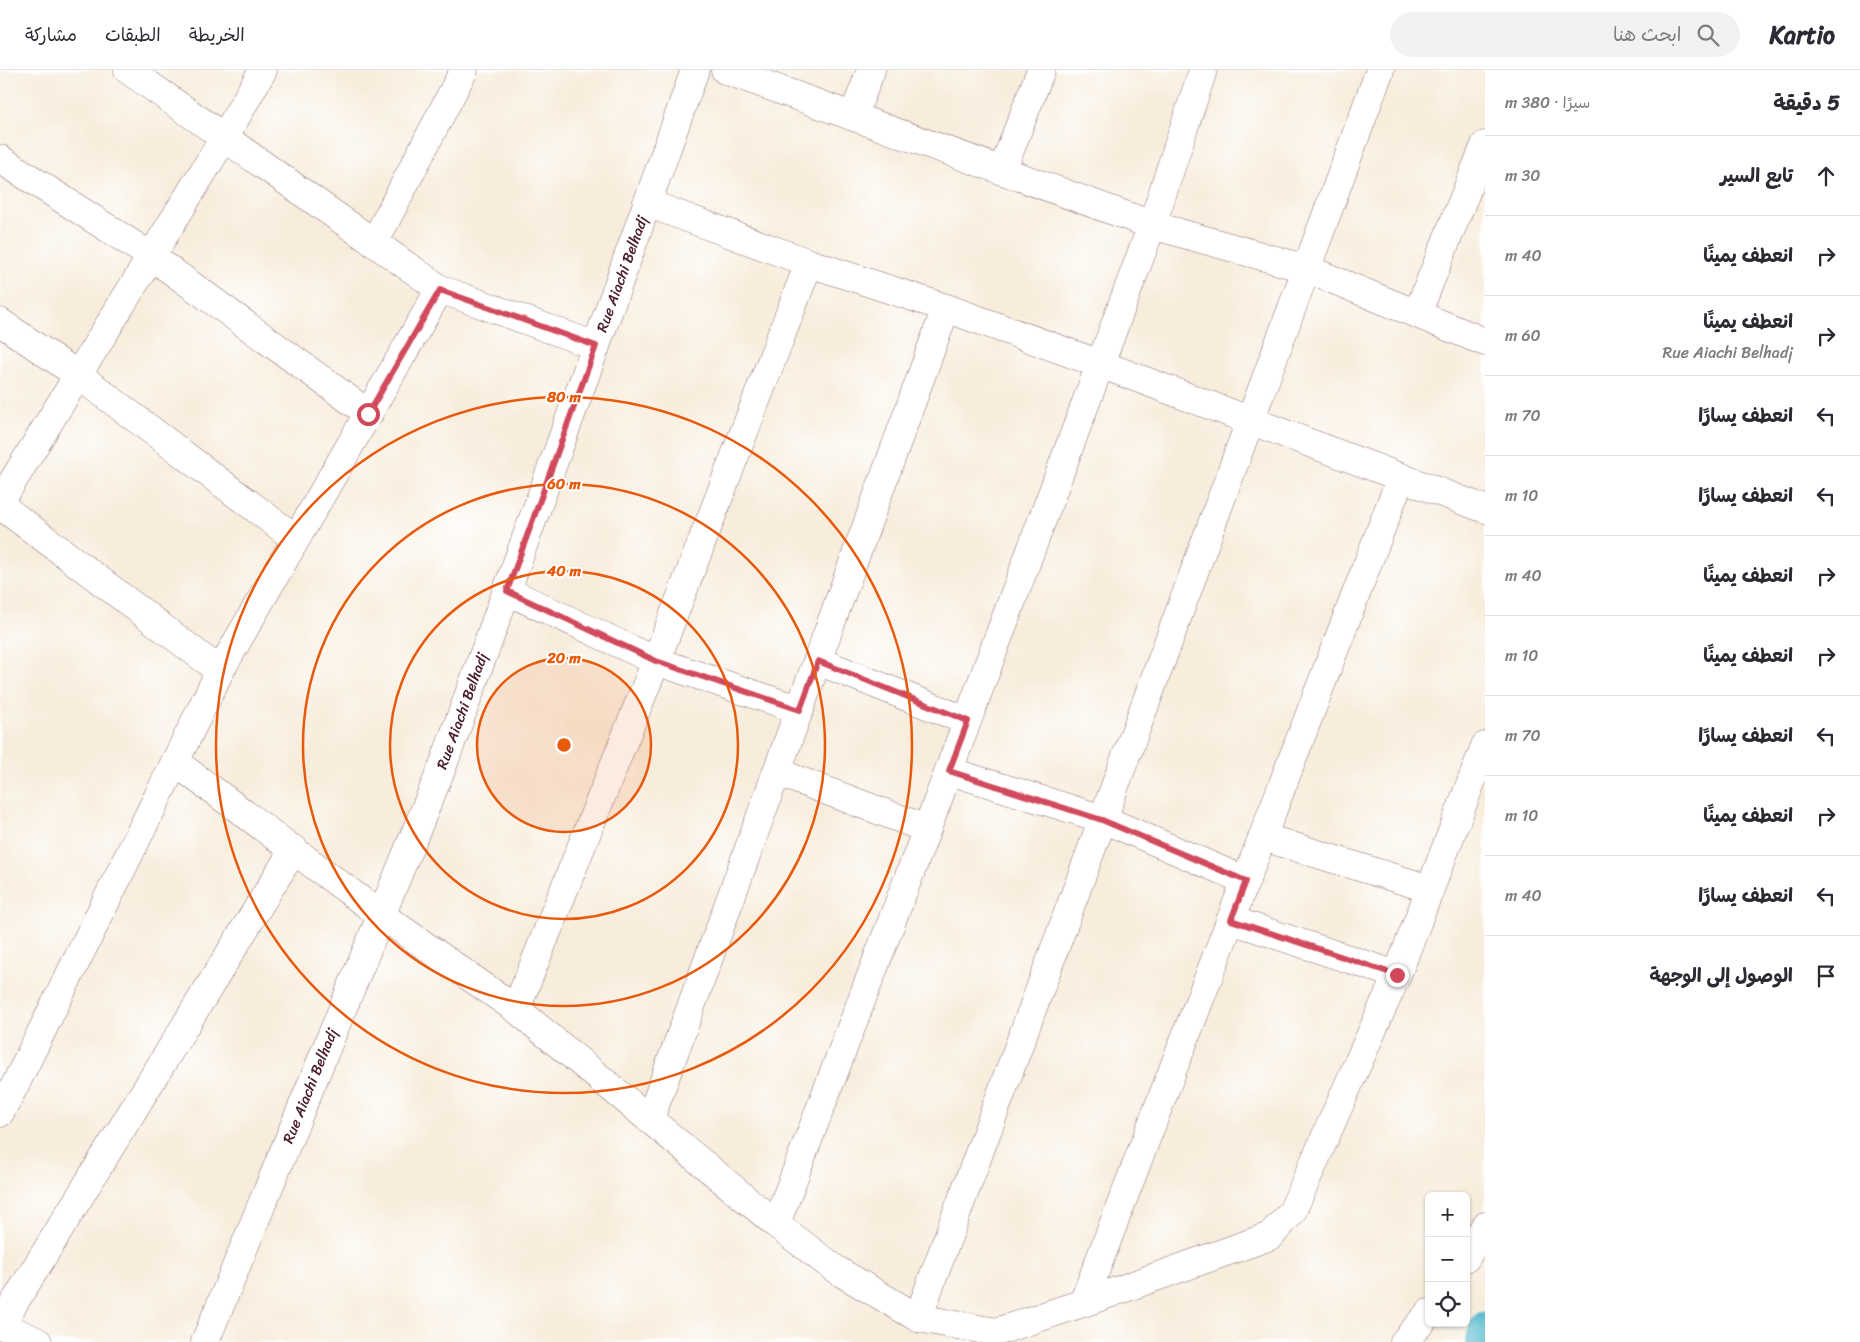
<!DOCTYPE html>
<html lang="ar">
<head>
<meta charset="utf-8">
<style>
	:root { --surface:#fff; --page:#f2f2f3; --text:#2b2b33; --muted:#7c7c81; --line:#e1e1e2 }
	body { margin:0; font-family:Sriracha,"Playpen Sans Arabic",sans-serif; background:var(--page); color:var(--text); direction:rtl }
	.controls { position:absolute; right:15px; bottom:15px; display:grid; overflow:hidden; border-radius:8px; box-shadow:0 1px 4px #0004 }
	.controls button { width:45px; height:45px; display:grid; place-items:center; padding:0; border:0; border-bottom:1px solid var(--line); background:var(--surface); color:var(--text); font:25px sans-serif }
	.stop { position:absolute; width:15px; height:15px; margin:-11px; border:4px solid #d1495b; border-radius:50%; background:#fff }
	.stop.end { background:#d1495b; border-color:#fff; box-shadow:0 1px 5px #0008 }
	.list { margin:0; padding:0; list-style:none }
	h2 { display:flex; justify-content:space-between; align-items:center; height:65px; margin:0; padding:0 20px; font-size:21px }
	h2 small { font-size:16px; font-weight:400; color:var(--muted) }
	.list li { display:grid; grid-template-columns:32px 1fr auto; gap:15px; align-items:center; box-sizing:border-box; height:80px; padding:0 20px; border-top:1px solid var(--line) }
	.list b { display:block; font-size:19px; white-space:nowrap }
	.list p { margin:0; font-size:16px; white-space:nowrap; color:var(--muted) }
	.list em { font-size:16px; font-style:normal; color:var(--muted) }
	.icon { flex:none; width:28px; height:28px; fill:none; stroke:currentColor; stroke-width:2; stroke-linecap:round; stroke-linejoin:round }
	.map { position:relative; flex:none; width:1485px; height:1272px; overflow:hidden; direction:ltr }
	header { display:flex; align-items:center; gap:30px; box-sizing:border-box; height:70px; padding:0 25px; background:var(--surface); border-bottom:1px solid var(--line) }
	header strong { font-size:24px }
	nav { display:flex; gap:28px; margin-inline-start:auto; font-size:18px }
	.search { width:350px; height:45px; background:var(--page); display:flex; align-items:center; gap:12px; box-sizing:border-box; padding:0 18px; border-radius:28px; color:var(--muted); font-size:19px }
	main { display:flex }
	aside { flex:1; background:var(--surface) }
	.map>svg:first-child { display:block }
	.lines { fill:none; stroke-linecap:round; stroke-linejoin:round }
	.canal { stroke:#4fb8cd; stroke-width:30 }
	.minor-casing { stroke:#876769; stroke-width:29 }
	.tertiary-casing { stroke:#876769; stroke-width:29 }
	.minor { stroke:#fff; stroke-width:28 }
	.tertiary { stroke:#fff; stroke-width:28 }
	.route { stroke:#d1495b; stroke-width:6 }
	.ring { fill:none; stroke:#e8590c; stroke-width:2.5 }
	.labels { text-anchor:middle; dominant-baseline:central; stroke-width:4; stroke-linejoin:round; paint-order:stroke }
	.street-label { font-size:15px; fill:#4a1f2b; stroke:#fff }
	.centre { fill:#e8590c; stroke:#fff; stroke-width:2.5 }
	.ring-label { font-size:15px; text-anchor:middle; font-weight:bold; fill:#e8590c; stroke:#fff; stroke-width:4; stroke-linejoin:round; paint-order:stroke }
</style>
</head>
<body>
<header>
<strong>Kartio</strong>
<div class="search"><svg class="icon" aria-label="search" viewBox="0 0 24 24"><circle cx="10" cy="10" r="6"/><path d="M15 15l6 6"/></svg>ابحث هنا</div>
<nav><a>الخريطة</a><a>الطبقات</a><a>مشاركة</a></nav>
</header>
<main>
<aside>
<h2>5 دقيقة<small>سيرًا · 380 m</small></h2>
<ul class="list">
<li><svg class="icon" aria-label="ahead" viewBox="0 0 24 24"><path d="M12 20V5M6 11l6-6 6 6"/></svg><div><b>تابع السير</b></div><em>30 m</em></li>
<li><svg class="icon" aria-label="right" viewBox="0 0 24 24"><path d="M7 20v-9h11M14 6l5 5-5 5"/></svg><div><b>انعطف يمينًا</b></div><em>40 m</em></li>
<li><svg class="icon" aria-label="right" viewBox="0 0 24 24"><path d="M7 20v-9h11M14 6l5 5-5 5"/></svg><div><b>انعطف يمينًا</b><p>Rue Aiachi Belhadj</p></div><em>60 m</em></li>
<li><svg class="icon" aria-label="left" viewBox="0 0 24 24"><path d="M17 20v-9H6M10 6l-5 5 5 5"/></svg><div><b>انعطف يسارًا</b></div><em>70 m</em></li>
<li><svg class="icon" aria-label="left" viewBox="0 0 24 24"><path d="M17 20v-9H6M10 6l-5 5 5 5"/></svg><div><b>انعطف يسارًا</b></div><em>10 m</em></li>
<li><svg class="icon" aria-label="right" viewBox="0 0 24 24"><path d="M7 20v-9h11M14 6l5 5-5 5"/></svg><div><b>انعطف يمينًا</b></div><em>40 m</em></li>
<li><svg class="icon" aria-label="right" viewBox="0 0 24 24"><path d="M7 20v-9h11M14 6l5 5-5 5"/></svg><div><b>انعطف يمينًا</b></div><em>10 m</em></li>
<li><svg class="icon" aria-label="left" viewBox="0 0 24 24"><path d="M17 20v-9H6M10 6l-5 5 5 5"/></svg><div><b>انعطف يسارًا</b></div><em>70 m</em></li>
<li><svg class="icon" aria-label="right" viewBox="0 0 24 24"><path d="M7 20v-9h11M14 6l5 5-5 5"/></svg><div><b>انعطف يمينًا</b></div><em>10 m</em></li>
<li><svg class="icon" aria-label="left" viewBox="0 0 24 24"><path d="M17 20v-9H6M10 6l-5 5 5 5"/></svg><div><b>انعطف يسارًا</b></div><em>40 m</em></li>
<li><svg class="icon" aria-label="arrive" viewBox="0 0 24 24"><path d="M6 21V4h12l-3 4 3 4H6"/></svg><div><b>الوصول إلى الوجهة</b></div></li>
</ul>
</aside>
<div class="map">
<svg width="1485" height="1272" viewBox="0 0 1485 1272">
	<rect width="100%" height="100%" fill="#fff"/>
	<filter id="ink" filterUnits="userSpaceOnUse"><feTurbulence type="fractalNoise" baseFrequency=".02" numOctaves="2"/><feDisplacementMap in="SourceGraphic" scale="10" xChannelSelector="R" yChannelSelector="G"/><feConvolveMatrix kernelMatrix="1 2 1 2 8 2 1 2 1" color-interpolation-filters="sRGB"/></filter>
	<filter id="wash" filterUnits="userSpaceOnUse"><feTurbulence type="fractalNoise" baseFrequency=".0096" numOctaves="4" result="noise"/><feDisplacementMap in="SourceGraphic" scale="20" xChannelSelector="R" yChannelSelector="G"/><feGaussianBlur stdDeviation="1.12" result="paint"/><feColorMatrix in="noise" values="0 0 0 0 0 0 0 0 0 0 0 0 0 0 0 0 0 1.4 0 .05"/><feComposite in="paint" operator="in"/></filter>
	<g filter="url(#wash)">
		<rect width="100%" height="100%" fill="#f8eddc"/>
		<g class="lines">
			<polyline class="canal" points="1480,1272 1485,1256"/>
		</g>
	</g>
	<g filter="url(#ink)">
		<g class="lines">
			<defs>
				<g id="minor">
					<polyline points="128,0 440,219 596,276"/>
					<polyline points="725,0 1152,155 1307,199 1485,272"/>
					<polyline points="853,47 871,0"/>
					<polyline points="0,89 151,186 369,344"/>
					<polyline points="1002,101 1041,0"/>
					<polyline points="647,133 809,193 946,238 1100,294 1485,439"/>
					<polyline points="374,173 464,0"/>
					<polyline points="1417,244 1485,75"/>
					<polyline points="0,252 78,305 296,469"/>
					<polyline points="0,432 224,68 263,0"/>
					<polyline points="0,435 220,601"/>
					<polyline points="507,521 656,591 800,640"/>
					<polyline points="818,591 967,651"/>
					<polyline points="175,692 381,845 516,939 776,1154 835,1199 918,1248 996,1262 1083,1233 1270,1166 1292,1142 1397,905 1485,676"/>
					<polyline points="949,701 1103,749 1246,811"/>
					<polyline points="777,702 927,759"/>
					<polyline points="1263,767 1430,819"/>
					<polyline points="1231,850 1397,905"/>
					<polyline points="516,939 656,591 809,193"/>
					<polyline points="0,1043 15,1015 220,601 440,219"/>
					<polyline points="650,1049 946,238"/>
					<polyline points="776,1154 927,759 1152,155 1203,0"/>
					<polyline points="1466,1188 1485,1156"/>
					<polyline points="1083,1233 1401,407"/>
					<polyline points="918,1248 1380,0"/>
					<polyline points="0,1254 38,1272"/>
					<polyline points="0,1256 294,779"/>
					<polyline points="1404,1272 1429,1243"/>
				</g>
				<polyline id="tertiary" points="205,1272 442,698 596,276 695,0"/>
			</defs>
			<use href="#minor" class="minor-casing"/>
			<use href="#tertiary" class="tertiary-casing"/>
			<use href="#minor" class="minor"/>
			<use href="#tertiary" class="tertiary"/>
		</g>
	</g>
	<g class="lines" filter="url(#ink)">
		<polyline class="route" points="368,344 440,220 596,276 507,521 656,591 800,640 818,591 968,651 949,701 1102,750 1246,811 1231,850 1397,905"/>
	</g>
	<circle cx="564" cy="675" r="87" fill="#e8590c" fill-opacity=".12"/>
	<g class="ring">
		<circle cx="564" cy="675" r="87"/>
		<circle cx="564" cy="675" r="174"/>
		<circle cx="564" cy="675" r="261"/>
		<circle cx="564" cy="675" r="348"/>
	</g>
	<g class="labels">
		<g class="street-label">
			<text transform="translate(622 204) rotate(-70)">Rue Aiachi Belhadj</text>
			<text transform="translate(462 641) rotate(-70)">Rue Aiachi Belhadj</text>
			<text transform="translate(310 1016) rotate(-68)">Rue Aiachi Belhadj</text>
		</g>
	</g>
	<circle cx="564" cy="675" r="8" class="centre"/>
	<g class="ring-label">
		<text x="564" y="332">80 m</text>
		<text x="564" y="419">60 m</text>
		<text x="564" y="506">40 m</text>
		<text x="564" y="593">20 m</text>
	</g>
</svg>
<div class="controls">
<button>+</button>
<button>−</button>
<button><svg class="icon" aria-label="locate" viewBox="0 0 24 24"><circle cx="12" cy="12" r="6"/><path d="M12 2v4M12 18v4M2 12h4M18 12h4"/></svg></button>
</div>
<div class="stop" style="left:368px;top:344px"></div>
<div class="stop end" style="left:1397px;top:905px"></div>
</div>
</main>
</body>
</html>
